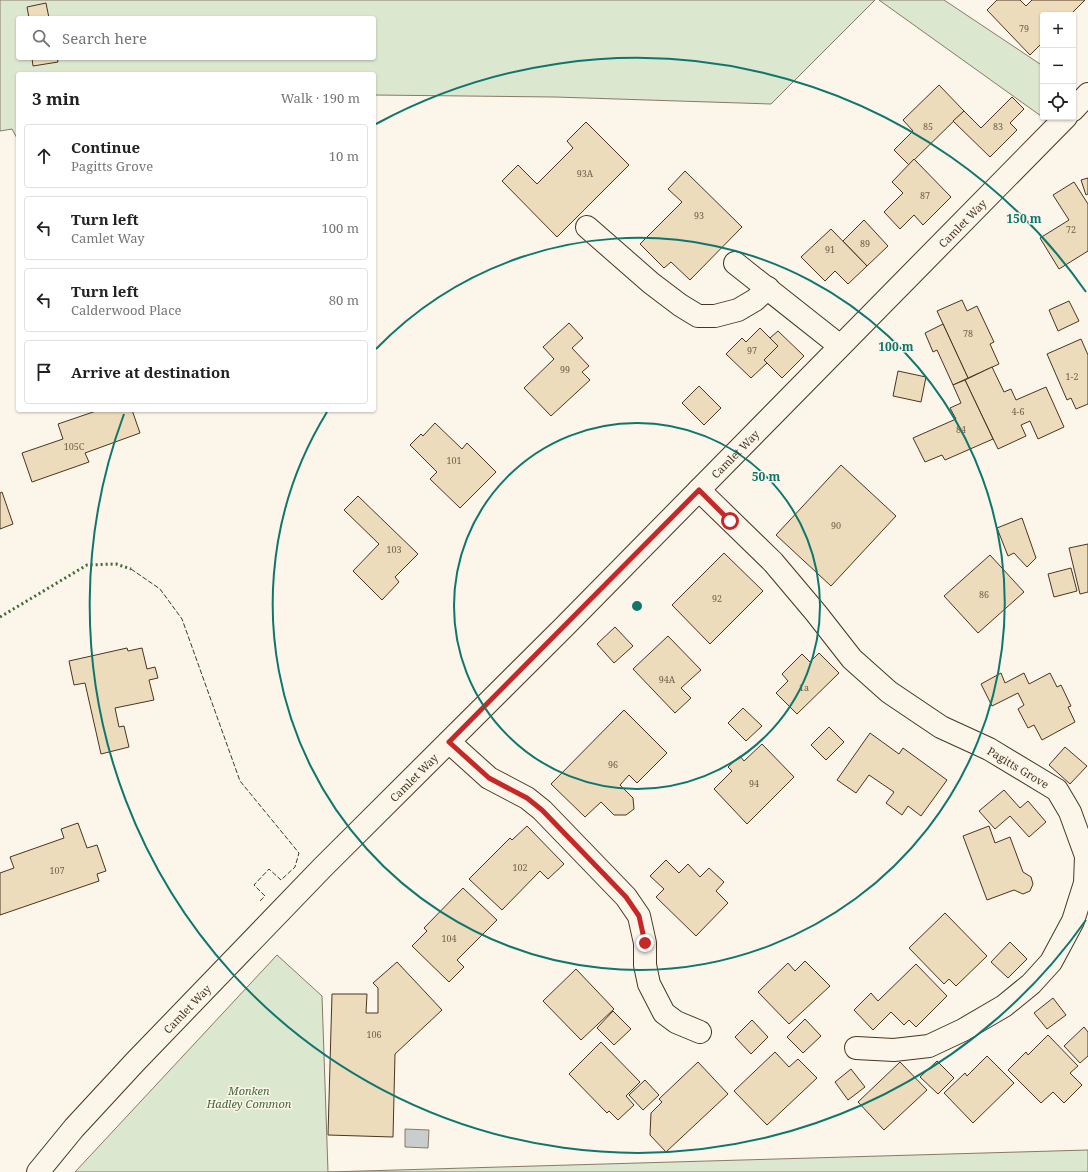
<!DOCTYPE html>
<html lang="en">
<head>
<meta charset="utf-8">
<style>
	:root { --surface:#fff; --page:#f2f2f2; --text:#222; --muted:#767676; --line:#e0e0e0 }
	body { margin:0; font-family:"Noto Serif",serif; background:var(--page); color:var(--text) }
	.controls { position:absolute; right:12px; top:12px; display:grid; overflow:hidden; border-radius:4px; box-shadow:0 1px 3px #0004 }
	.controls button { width:36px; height:36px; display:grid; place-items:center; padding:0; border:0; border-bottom:1px solid var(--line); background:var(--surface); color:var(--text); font:20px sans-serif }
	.stop { position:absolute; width:12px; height:12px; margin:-9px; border:3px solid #c62828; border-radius:50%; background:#fff }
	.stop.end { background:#c62828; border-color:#fff; box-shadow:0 1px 4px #0008 }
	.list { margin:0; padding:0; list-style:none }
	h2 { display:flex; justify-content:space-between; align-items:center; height:52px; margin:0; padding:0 16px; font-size:17px }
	h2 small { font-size:13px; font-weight:400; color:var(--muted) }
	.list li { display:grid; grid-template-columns:26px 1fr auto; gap:12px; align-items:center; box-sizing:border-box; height:64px; margin:0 8px 8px; padding:0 8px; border:1px solid var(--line); border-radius:4px }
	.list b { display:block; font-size:15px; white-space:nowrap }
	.list p { margin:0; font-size:13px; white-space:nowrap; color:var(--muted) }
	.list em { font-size:13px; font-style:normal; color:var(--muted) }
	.icon { flex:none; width:22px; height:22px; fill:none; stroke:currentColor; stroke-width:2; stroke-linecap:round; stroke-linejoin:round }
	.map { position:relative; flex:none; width:1088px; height:1172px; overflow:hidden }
	.search { position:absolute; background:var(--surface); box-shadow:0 1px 3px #0004; left:16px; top:16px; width:360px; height:44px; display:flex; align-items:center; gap:10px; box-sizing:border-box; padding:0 14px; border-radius:4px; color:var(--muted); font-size:15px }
	.panel { position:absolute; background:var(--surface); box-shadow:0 1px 3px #0004; left:16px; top:72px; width:360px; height:340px; border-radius:4px }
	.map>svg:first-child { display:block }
	.green { fill:#dce7d0; stroke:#887966; fill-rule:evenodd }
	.water { fill:#c9cecd; stroke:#887966 }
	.building { fill:#ecdcbc; stroke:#4a3520 }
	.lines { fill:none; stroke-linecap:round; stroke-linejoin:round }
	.minor-casing { stroke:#4a3520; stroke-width:24 }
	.minor { stroke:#fbf6e9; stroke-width:22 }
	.hedge { stroke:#436837; stroke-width:3; stroke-dasharray:2 3; stroke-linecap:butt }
	.fence { stroke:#4a3520; stroke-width:1; stroke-dasharray:5 2; stroke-linecap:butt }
	.route { stroke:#c62828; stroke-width:5 }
	.ring { fill:none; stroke:#0f766e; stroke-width:2 }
	.labels { text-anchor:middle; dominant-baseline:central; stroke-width:3; stroke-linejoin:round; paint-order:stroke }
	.number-label { font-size:9px; fill:#725f47 }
	.street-label { font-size:11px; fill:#4a3520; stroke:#fbf6e9 }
	.park-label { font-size:11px; font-style:italic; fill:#436837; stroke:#fbf6e9 }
	.centre { fill:#0f766e; stroke:#fbf6e9; stroke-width:2 }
	.ring-label { font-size:12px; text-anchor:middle; font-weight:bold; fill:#0f766e; stroke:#fbf6e9; stroke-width:3; stroke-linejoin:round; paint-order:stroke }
</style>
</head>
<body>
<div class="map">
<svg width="1088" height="1172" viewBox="0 0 1088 1172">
	<rect width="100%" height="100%" fill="#fbf6e9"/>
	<g class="green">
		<path d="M 0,0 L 875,0 L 771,104 L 555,97 L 374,95 L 374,74 L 18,74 L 18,140 L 12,129 L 0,131 ZM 18,18 L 374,18 L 374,58 L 18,58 Z"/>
		<polygon points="879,0 944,0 1043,66 1043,114 1041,116"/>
		<polygon points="277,955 322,996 328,1172 1088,1150 1088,1172 75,1172"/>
	</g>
	<polygon class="water" points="405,1129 429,1130 428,1148 405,1147"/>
	<g class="building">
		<polygon points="997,0 1020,0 1026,6 1032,0 1085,0 1070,15 1043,15 1043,42 1030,55 987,10"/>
		<polygon points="46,3 49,18 29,18 27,7"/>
		<polygon points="32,58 57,58 58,62 33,66"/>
		<polygon points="939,85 964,111 909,165 894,150 913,131 903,120"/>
		<polygon points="1012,97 1024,109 1010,123 1017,130 990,157 953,121 964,111 981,128"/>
		<polygon points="586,122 629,165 557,237 502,181 518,165 537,184 573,148 567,141"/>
		<polygon points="914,159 951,197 923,225 914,215 900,229 884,212 903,193 892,182"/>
		<polygon points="685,171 742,227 690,280 671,262 664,268 640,244 682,202 668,189"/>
		<polygon points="1088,178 1088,194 1086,195 1081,180"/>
		<polygon points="1074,182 1088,204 1088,251 1059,269 1040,238 1069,220 1053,195"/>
		<polygon points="864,220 888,246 867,266 843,241"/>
		<polygon points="831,229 867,266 848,284 835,271 825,281 801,257"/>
		<polygon points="962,300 967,311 977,306 994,342 990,344 999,364 968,378 937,311"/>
		<polygon points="1069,301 1079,321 1058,331 1049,310"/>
		<polygon points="569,323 583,338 572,348 589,366 582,372 590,380 551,416 524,388 554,359 543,347"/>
		<polygon points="943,324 968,378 953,385 937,350 933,352 925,333"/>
		<polygon points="760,328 778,346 764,360 767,363 751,378 726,354 742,338 746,342"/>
		<polygon points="778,331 804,356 782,378 764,360 778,346 770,338"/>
		<polygon points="1081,339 1088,355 1088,404 1076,409 1071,398 1067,400 1047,354"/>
		<polygon points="992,367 1004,392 1011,389 1016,400 1046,387 1064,427 1038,439 1030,421 1021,425 1026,436 998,449 965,380"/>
		<polygon points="898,371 926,377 921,402 893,396"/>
		<polygon points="965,380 993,439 945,460 942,455 925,462 913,438 956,419 950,408 961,403 953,385"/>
		<polygon points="699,386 721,408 704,425 682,403"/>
		<polygon points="99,410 132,410 140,433 85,453 89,462 32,482 22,453 63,439 58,424"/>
		<polygon points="435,423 462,449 467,443 496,472 460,508 430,479 437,472 410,445 421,434 423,436"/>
		<polygon points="841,465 896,516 831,586 776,535"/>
		<polygon points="2,492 13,524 0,529 0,493"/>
		<polygon points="358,496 418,554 395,577 399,582 382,600 353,571 379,544 344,510"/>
		<polygon points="1022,518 1036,558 1027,567 1014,553 1008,556 997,528"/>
		<polygon points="1088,544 1088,592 1080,594 1069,548"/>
		<polygon points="724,553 763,591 710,644 672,605"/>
		<polygon points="990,555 1024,592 978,633 944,596"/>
		<polygon points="1071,568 1077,591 1054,597 1048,574"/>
		<polygon points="615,627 633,646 614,663 597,644"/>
		<polygon points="668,636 701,670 681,688 691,698 675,713 633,669"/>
		<polygon points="127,648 128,651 142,648 147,669 155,667 158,678 149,680 154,700 115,708 119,727 124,726 129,747 101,754 85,683 74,685 69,661"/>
		<polygon points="819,653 839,673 797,714 776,693 788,681 782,674 802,654 810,662"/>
		<polygon points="1001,673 1005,683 1024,673 1029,684 1050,673 1057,687 1061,685 1071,706 1068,707 1075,722 1042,740 1034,725 1028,728 1018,709 1024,705 1018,693 992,706 981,684"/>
		<polygon points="743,708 762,726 746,741 728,723"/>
		<polygon points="624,710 667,753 637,783 629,775 620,785 633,798 634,809 626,815 614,815 601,802 585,817 551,784"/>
		<polygon points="829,727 844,742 826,760 811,745"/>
		<polygon points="870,733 899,754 903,748 947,780 921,816 908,806 902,815 886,803 894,792 869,775 856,793 837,780"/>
		<polygon points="762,744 794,777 747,824 714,789 732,771 728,767 740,756 744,761"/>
		<polygon points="1065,747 1087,766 1070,784 1049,765"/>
		<polygon points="1004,790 1020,808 1028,801 1046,822 1029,837 1010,816 995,829 979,811"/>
		<polygon points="78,823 87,848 97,845 106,871 97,874 99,881 0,915 0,873 14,868 10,857 64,838 61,829"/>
		<polygon points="527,826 564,864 548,879 540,871 502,910 469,879 510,838 512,840"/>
		<polygon points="989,826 995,843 1010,837 1023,872 1031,877 1033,884 1030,891 1023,894 1014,890 987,900 963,836"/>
		<polygon points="666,860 679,873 688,864 700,877 709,868 724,882 716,891 728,903 696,936 656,897 664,889 650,876"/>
		<polygon points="463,888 497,920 457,960 464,967 449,982 412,946 427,931 424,928"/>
		<polygon points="945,913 987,956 956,986 949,979 944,984 909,948"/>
		<polygon points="1010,942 1027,959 1008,978 991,962"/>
		<polygon points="805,961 830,986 789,1024 758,992 788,963 795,971"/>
		<polygon points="397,962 442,1010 395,1054 393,1137 328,1135 332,994 367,994 366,1013 378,1013 378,988 373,983"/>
		<polygon points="916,964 947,996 916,1027 909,1020 904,1025 891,1012 873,1030 854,1010 871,993 878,1001"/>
		<polygon points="576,969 614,1009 581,1040 543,1001"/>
		<polygon points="1053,998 1066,1015 1047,1029 1034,1013"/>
		<polygon points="613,1011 631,1029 614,1045 597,1028"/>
		<polygon points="805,1019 821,1036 803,1053 787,1037"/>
		<polygon points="752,1020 768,1037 751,1054 735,1037"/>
		<polygon points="1084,1027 1088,1032 1088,1056 1080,1063 1064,1046"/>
		<polygon points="1048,1035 1078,1066 1070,1073 1082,1085 1064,1103 1053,1092 1041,1103 1008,1070 1026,1052 1028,1055"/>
		<polygon points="601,1042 640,1082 626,1096 634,1105 618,1120 609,1111 607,1113 569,1074"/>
		<polygon points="775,1052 789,1067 798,1059 817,1078 767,1125 734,1091"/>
		<polygon points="987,1056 1014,1083 973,1123 944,1093 965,1073 967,1076"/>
		<polygon points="937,1061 954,1078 938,1094 920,1077"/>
		<polygon points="698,1062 728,1094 666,1152 650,1135 651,1113 662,1102 659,1099"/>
		<polygon points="900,1062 927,1090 884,1130 858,1102"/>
		<polygon points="851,1069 865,1087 848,1100 835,1082"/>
		<polygon points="645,1080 659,1095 643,1110 629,1095"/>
	</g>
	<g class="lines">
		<defs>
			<g id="minor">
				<polyline points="1073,110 1088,94"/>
				<polyline points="587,227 651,283 680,305 698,316 715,316 738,310 755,300 768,288"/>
				<polyline points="735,263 840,346"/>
				<path id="s1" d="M 699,490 L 773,562 L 816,613 L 852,659 L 889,692 L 941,727 L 989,749 L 1057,790 L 1070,812 L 1086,856 L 1085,883 L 1073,921 L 1051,962 L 1031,984 L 1004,1006 L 963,1030 L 929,1046 L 894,1050 L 856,1048"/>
				<polyline points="449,742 489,778 527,798 542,810 626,897 639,916 645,943 645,965 649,984 664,1013 676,1022 700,1032"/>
				<path id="s2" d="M 38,1172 L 74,1128 L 135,1062 L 323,867 L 564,627 L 1066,117"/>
			</g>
		</defs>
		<use href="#minor" class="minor-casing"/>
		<use href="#minor" class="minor"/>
		<polyline class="hedge" points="0,617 87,565 116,564 131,569"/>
		<polyline class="fence" points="131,569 160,589 182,619 240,781 299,853 295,867 281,880 269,869 254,885 265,896 259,902"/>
	</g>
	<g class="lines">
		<polyline class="route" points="645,943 639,916 626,897 542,810 527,798 489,778 449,742 699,490 730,521"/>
	</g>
	<g class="ring">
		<circle cx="637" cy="606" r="183"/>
		<path d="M376 349A366 366 0 1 1 327 412"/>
		<path d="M1086 920A548 548 0 0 1 124 414M376 124A548 548 0 0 1 1086 292"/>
	</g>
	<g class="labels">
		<g class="number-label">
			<text x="1024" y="28">79</text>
			<text x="928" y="126">85</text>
			<text x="998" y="126">83</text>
			<text x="585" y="173">93A</text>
			<text x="925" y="195">87</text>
			<text x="699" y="215">93</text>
			<text x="1071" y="229">72</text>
			<text x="865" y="243">89</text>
			<text x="830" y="249">91</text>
			<text x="968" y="333">78</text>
			<text x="752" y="350">97</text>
			<text x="565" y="369">99</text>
			<text x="1072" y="376">1-2</text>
			<text x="1018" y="411">4-6</text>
			<text x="961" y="429">84</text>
			<text x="74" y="446">105C</text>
			<text x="454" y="460">101</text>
			<text x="836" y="525">90</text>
			<text x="394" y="549">103</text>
			<text x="984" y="594">86</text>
			<text x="717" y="598">92</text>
			<text x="667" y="679">94A</text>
			<text x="804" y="687">1a</text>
			<text x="613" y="764">96</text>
			<text x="754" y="783">94</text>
			<text x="520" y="867">102</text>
			<text x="57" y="870">107</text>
			<text x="449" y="938">104</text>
			<text x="374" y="1034">106</text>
		</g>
		<g class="street-label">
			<text stroke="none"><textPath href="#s2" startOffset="1325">Camlet Way</textPath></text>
			<text stroke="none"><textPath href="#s2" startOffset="1001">Camlet Way</textPath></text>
			<text stroke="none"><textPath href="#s1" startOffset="428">Pagitts Grove</textPath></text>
			<text stroke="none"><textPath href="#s2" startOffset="545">Camlet Way</textPath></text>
			<text stroke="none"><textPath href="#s2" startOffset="221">Camlet Way</textPath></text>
		</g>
		<g class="park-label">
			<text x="249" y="1090">Monken<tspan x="249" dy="13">Hadley Common</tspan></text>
		</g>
	</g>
	<circle cx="637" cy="606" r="6" class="centre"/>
	<g class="ring-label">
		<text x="1024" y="223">150 m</text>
		<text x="896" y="351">100 m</text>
		<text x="766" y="481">50 m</text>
	</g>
</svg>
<div class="controls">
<button>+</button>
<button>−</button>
<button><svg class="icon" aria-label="locate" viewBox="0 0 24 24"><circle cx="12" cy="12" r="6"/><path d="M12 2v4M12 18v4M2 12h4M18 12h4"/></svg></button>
</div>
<div class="stop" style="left:730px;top:521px"></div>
<div class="stop end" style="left:645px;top:943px"></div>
<div class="search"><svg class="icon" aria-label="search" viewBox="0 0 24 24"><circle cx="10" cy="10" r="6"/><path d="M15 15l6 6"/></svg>Search here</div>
<section class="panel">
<h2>3 min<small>Walk · 190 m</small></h2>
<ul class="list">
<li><svg class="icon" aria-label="ahead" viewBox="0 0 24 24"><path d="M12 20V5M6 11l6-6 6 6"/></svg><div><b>Continue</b><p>Pagitts Grove</p></div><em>10 m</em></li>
<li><svg class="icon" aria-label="left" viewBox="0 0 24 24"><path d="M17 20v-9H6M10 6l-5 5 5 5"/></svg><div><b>Turn left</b><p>Camlet Way</p></div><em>100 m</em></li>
<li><svg class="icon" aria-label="left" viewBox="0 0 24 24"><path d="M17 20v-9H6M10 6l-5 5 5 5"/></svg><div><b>Turn left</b><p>Calderwood Place</p></div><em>80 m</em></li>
<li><svg class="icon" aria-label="arrive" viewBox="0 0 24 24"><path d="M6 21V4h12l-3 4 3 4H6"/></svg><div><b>Arrive at destination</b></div></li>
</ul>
</section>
</div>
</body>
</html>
